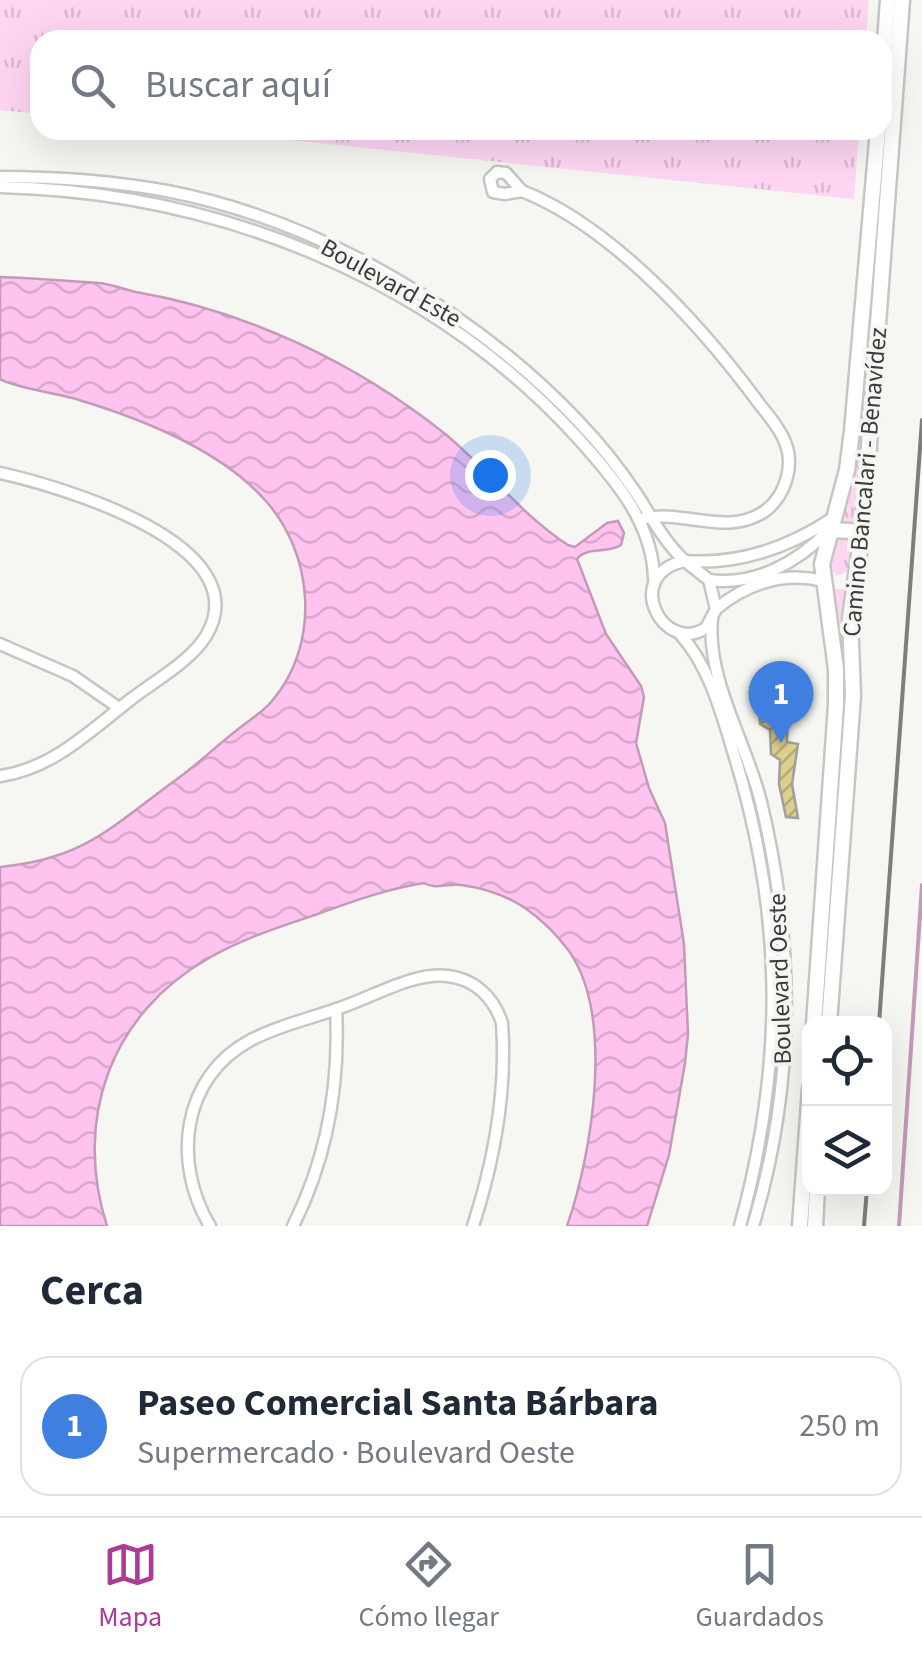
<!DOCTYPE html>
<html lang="es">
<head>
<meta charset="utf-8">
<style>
	:root { --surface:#fff; --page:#f2f2f3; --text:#1f2937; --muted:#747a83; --line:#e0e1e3; --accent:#ac3b96 }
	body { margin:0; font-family:"Source Sans 3",sans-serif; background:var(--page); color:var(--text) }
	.controls { position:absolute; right:30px; bottom:30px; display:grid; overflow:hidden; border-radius:20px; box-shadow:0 10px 40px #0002 }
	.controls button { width:90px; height:90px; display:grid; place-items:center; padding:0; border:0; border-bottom:2px solid var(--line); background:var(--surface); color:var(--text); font:50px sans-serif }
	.you { position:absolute; left:490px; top:475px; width:35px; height:35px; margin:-25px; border:8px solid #fff; border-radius:50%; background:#1a73e8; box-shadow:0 0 0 15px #1a73e833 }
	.badge { display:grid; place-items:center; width:65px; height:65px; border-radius:50%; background:var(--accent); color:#fff; font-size:32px; font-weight:700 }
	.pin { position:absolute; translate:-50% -82px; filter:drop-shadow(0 2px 5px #0008) }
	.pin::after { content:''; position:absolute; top:52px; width:35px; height:30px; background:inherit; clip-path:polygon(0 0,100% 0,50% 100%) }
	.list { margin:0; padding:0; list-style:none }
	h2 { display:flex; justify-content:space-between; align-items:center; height:130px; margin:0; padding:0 40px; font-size:42px }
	h2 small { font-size:32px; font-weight:400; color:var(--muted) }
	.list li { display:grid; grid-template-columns:65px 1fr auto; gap:30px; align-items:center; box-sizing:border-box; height:140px; margin:0 20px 20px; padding:0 20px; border:2px solid var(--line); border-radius:30px }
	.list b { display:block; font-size:38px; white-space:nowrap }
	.list p { margin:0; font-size:32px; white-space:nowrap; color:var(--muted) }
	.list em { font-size:32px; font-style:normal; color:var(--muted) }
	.icon { flex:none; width:55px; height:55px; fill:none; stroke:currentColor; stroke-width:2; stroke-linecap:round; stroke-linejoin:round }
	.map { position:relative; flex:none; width:922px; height:1226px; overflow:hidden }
	.search { position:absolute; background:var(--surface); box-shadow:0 10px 40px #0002; left:30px; right:30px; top:30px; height:110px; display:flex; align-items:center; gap:25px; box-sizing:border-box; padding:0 35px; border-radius:30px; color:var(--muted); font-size:38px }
	.sheet { height:290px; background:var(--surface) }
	nav { display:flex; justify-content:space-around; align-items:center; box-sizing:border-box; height:140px; border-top:2px solid var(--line); background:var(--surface); font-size:28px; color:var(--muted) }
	nav a { display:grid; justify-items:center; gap:5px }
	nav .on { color:var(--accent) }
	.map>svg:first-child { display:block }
	.grass { fill:url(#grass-tufts) }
	.water { fill:url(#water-waves); stroke:#c49ab8; stroke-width:2.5 }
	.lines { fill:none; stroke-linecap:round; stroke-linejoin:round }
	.stream { stroke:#c49ab8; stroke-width:4 }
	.building { fill:url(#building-hatch); stroke:#a09f9c; stroke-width:2.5 }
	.minor-casing { stroke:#c7c6c3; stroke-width:15 }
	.major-casing { stroke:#c7c6c3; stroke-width:19 }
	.minor { stroke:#fff; stroke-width:10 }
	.major { stroke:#fff; stroke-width:14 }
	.rail { stroke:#7e7e7b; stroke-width:4 }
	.labels { text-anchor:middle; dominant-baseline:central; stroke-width:8; stroke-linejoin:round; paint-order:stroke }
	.street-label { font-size:25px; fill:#3c3c3a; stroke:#f6f6f2 }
</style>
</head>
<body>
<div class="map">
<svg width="922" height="1226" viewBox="0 0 922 1226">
	<defs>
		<pattern id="grass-tufts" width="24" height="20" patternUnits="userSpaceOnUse" patternTransform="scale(2.5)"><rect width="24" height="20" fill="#fed6f2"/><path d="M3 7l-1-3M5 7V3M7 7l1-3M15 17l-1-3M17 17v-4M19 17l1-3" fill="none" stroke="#dbb9d0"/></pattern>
		<pattern id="water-waves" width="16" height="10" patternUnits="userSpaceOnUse" patternTransform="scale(2.5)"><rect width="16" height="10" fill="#fec3ee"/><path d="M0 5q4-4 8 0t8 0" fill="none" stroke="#dba8cd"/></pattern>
		<pattern id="building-hatch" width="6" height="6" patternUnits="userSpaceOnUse" patternTransform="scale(2.5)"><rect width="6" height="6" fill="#dcd08e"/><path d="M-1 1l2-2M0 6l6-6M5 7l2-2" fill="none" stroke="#b4aa75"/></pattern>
	</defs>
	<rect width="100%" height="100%" fill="#f6f6f2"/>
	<g class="grass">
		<polygon points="0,0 869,0 866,40 40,40 40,114 0,110"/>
		<polygon points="894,0 897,0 856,522 853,525 841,520 852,485 859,445"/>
		<polygon points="193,130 859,130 854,199"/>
		<polygon points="842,537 848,539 853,547 849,570 837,576 829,567 832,545"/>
		<polygon points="831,589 848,589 847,704 825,1023 821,1024 842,704"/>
	</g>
	<path class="water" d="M 0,277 C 33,278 66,281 99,283 C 111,284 123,289 136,292 C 247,311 356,363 444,433 C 488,469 520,514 568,545 L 575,547 L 607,523 L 618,521 L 624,533 L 621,545 C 607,554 587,546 577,559 L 606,634 L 641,686 L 644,697 L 636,743 L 649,788 L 665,823 L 684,944 L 688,1034 L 685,1063 L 669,1155 L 647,1226 L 567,1226 C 592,1154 615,1017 569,951 C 557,935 541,919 525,908 C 507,896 483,888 461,885 C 447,883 436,890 424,883 C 386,889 351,902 315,915 C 279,927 242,939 209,958 C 110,1014 73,1120 107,1226 L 0,1226 L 0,867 C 83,859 109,829 173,782 C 196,766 215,747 237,730 C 249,720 262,713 272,701 C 321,644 314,553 264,499 C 219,449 142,419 79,400 C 60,394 12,387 0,379 Z"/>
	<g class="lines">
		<polyline class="stream" points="899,1226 922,885"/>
	</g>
	<polygon class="building" points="778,669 796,670 797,688 788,689 787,742 798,744 792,784 798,818 786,817 779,784 780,760 771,754 770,730 760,724 759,706 755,704 757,691 760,691 761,678 764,678 765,673 777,674"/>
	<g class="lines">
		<defs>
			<g id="minor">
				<polygon points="497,172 506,173 522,191 505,194 493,192 490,179"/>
				<path d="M 0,177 C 55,177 112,181 167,191 C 318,220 474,311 579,422 C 600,444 619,468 636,493 C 651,516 664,542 685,561 C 739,565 788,548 833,518"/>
				<path d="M 0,187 C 216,192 429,276 576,436 C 613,477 653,522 654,579"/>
				<path d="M 522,191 C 611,226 699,323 755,398 C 765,412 779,426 785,442 C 795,466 785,496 765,511 C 728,537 685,510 645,518"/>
				<path d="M 0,473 C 59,486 261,544 206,636 C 190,662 154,681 130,700 C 90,731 52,769 0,776"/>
				<path d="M 685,561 L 709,580 L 716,609 L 706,628 C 663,656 621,574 685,561 Z"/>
				<path d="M 709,580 C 755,586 797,563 829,530"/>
				<path d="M 716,609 C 746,584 784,571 823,581"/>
				<path d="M 712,619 C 706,679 747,744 761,802 C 795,943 795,1087 753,1226"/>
				<path d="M 680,634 C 709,666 721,711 733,751 C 784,914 785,1062 740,1226"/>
				<polyline points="0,644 73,676 119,708"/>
				<path d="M 210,1226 C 172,1163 181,1077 251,1040 C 281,1024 314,1018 345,1006 C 376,995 415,972 448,976 C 475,979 494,998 502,1023 C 507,1092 494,1161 473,1226"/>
				<path d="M 293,1226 C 327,1158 340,1085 336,1009"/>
			</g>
			<g id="major">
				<polyline points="882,83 888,0"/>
				<polyline points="829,530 851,531 860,542"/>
				<polyline points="814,1024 836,705 836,669 822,564 847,470 852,431 878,130"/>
				<polyline points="829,1024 853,695 850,618 863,527 902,0"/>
				<polyline points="800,1226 810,1089"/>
				<polyline points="815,1226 817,1188"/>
			</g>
		</defs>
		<use href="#minor" class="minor-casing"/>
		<use href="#major" class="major-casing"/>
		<use href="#minor" class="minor"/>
		<use href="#major" class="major"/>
		<g class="rail">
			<polyline points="879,1024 922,420"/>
			<polyline points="864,1226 867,1188"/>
		</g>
	</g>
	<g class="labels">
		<g class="street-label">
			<text transform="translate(391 283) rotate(29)">Boulevard Este</text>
			<text transform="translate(865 482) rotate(-85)">Camino Bancalari - Benavídez</text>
			<text transform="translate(780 979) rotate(-92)">Boulevard Oeste</text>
		</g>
	</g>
</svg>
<div class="controls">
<button><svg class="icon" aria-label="locate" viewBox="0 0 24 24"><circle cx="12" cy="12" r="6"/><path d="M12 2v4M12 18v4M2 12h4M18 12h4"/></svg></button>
<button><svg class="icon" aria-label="layers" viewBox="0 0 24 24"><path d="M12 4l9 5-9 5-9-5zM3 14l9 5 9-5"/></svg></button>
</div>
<div class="you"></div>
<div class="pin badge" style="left:781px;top:743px;background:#3f7fe0">1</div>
<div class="search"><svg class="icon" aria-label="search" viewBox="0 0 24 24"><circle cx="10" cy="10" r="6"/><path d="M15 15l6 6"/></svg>Buscar aquí</div>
</div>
<section class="sheet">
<h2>Cerca<small></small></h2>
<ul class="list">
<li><span class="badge" style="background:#3f7fe0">1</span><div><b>Paseo Comercial Santa Bárbara</b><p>Supermercado · Boulevard Oeste</p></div><em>250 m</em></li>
</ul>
</section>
<nav>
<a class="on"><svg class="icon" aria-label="map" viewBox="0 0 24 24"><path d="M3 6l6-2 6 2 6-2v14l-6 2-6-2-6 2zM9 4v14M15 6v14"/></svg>Mapa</a>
<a><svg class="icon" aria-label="directions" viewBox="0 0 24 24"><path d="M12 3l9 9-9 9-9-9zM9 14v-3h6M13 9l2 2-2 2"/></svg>Cómo llegar</a>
<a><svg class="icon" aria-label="saved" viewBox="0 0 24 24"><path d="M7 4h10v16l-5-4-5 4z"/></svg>Guardados</a>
</nav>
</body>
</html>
